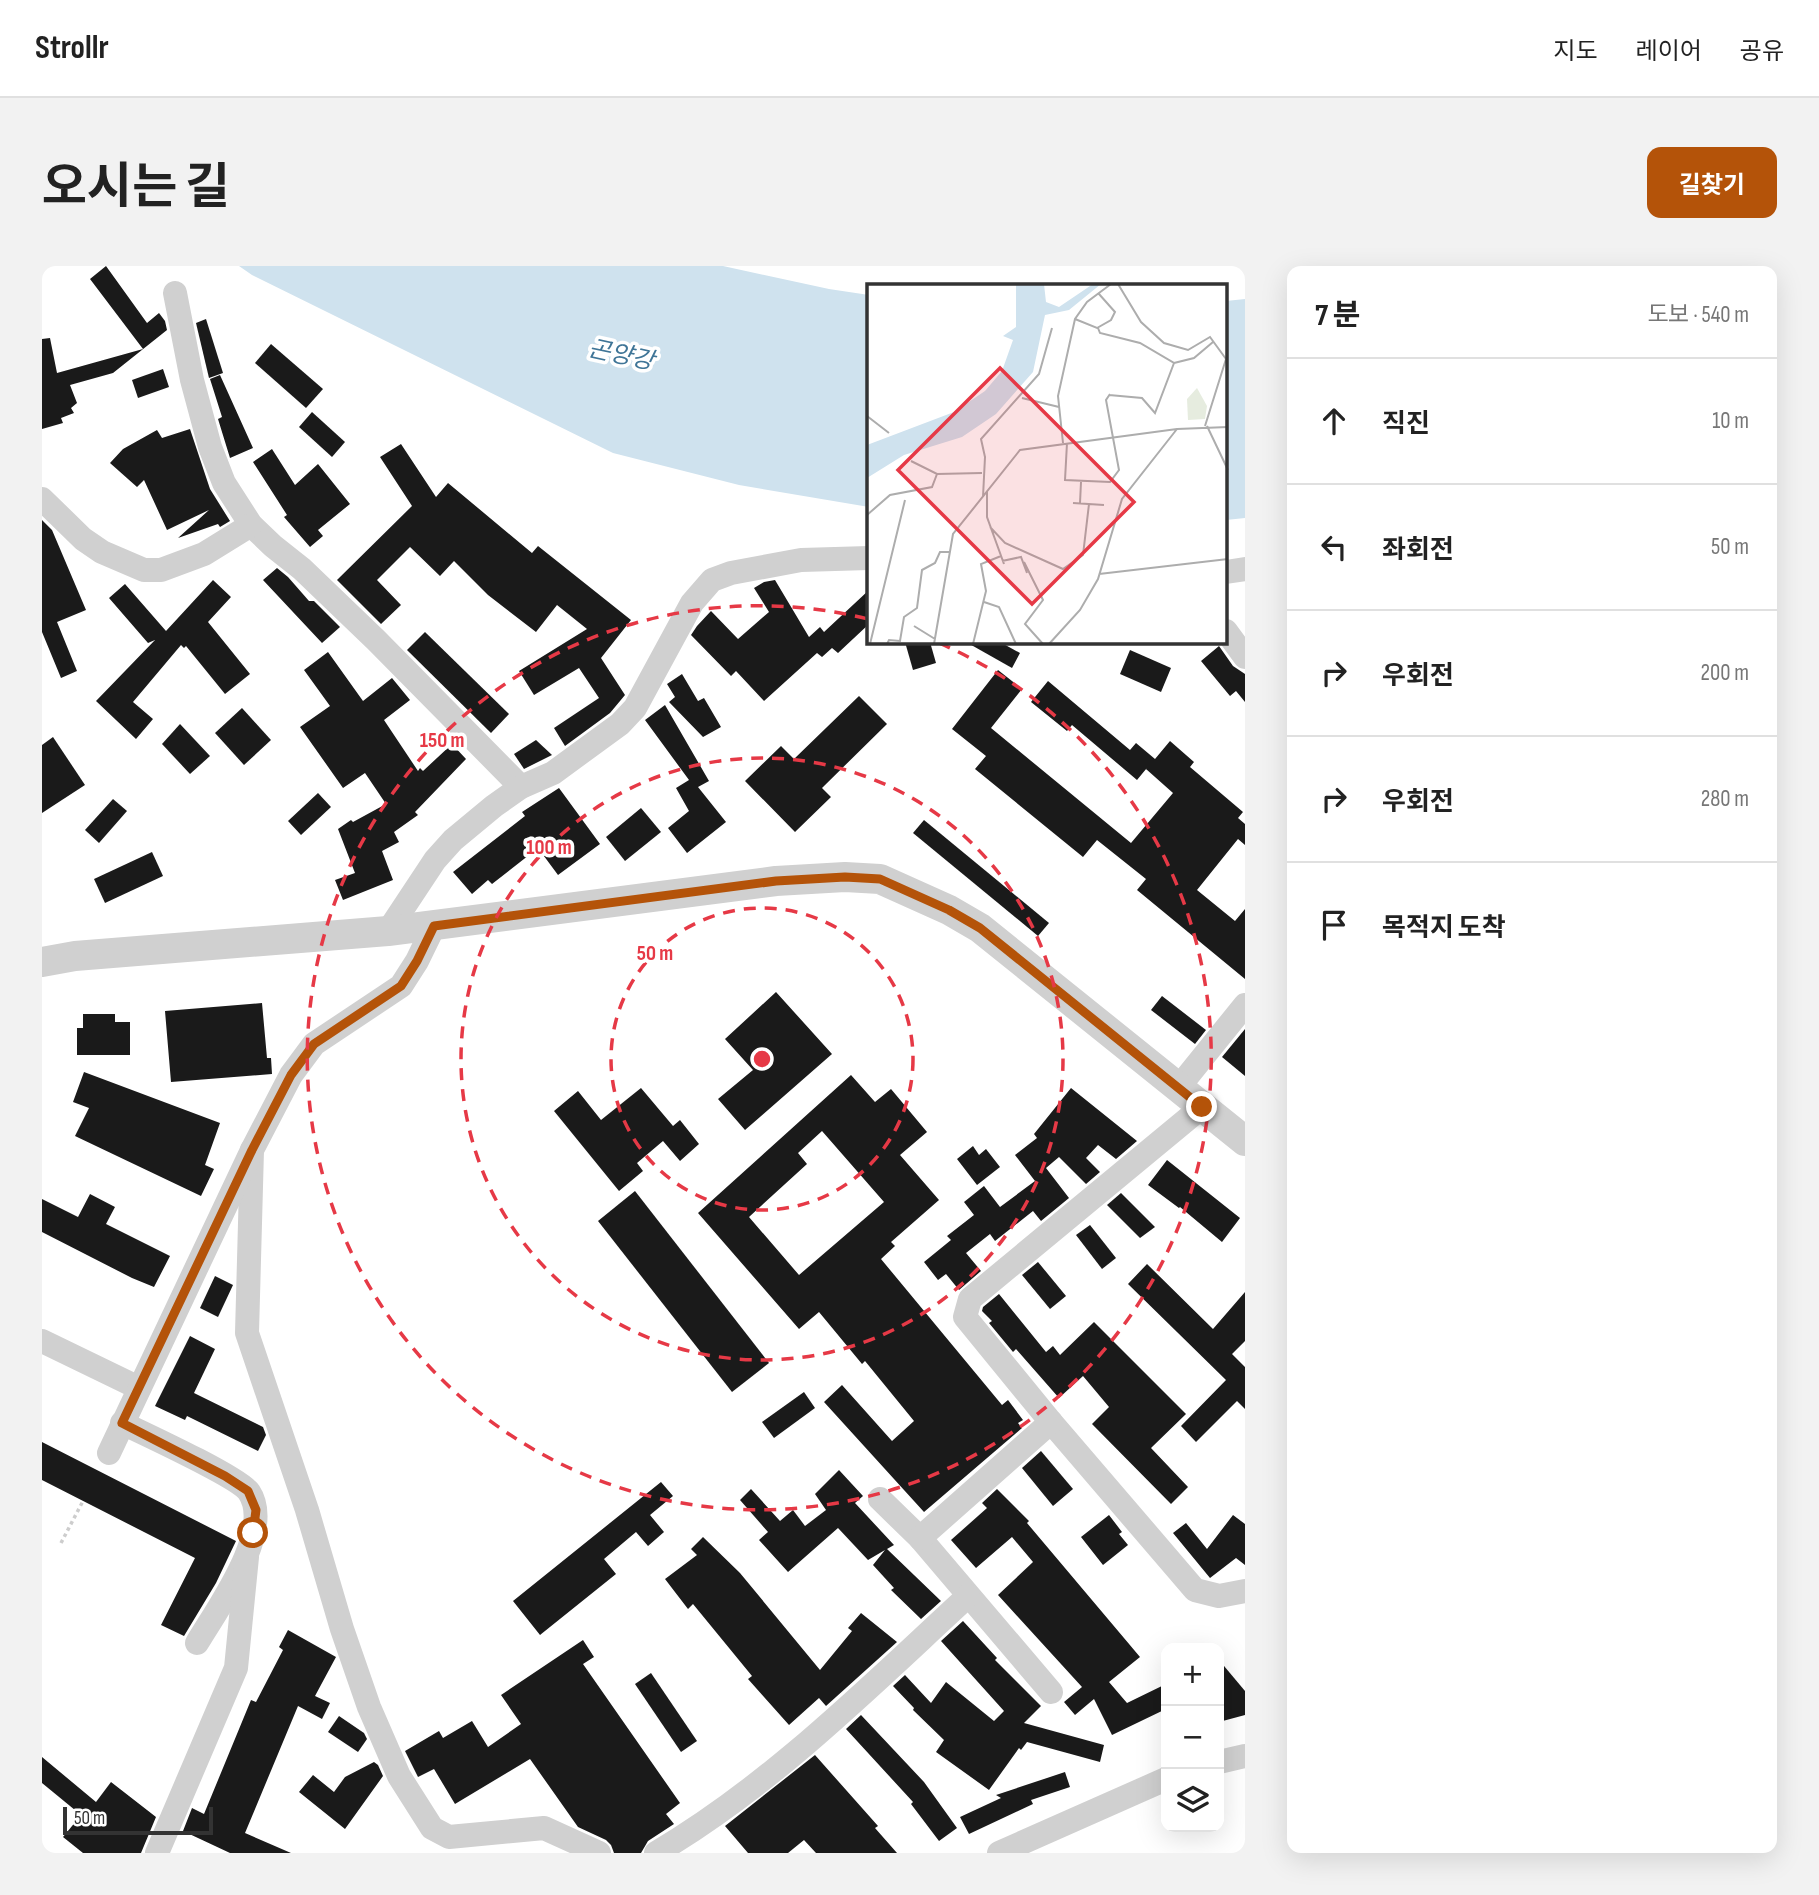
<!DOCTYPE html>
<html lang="ko">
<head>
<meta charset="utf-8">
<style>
	:root { --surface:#fff; --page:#f2f2f2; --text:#222; --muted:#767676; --line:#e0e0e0; --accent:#b45309 }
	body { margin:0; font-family:"Sofia Sans Condensed","Noto Sans KR",sans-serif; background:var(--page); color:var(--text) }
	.controls { position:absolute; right:21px; bottom:21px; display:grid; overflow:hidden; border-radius:14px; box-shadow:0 7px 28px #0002 }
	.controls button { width:63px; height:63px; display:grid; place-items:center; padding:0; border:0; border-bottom:2px solid var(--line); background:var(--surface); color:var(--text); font:35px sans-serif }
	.scale { position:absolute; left:21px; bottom:18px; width:150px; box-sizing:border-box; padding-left:7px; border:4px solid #333; border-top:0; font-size:19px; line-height:24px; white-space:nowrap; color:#333; -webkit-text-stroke:5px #fff; paint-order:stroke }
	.stop { position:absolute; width:21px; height:21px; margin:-16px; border:5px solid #b45309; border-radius:50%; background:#fff }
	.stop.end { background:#b45309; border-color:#fff; box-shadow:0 2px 7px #0008 }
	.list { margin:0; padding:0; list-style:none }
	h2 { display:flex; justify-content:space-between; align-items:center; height:91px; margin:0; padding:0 28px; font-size:30px }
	h2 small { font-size:23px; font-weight:400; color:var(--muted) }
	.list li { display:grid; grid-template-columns:46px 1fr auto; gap:21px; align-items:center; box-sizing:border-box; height:126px; padding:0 28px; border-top:2px solid var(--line) }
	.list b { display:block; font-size:26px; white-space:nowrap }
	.list em { font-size:23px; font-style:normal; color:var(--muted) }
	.icon { flex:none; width:38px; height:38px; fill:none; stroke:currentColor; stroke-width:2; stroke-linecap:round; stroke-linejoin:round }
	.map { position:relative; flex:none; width:1203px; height:1587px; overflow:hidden; border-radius:14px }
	header { display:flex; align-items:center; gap:42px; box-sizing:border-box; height:98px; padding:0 35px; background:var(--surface); border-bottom:2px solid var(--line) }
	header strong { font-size:33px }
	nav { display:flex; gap:38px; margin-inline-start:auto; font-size:24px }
	.intro { display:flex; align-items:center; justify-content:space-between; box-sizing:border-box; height:168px; padding:0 42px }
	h1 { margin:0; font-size:49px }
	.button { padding:18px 32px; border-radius:14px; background:var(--accent); color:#fff; font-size:24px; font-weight:700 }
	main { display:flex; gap:42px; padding:0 42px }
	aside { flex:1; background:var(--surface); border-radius:14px; box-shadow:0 7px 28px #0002 }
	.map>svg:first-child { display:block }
	.water { fill:#cfe2ee }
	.building { fill:#1a1a1a; fill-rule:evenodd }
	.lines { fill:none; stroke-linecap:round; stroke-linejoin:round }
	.path { stroke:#cdcdcd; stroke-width:3.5; stroke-dasharray:3.5 3.5; stroke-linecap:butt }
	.minor { stroke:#d0d0d0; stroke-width:24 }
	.tertiary { stroke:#d0d0d0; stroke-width:30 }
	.route { stroke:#b45309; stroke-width:9 }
	.ring { fill:none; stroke:#e63946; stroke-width:3.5; stroke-dasharray:12 9 }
	.labels { text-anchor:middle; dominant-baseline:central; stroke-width:7; stroke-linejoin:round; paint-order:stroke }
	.water-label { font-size:24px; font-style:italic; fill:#3f7597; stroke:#fff }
	.inset-road { fill:none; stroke:#adadad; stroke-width:2 }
	.view { fill:#e63946; fill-opacity:0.15; stroke:#e63946; stroke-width:3.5 }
	.inset-edge { fill:none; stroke:#333; stroke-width:3.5 }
	.centre { fill:#e63946; stroke:#fff; stroke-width:3.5 }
	.ring-label { font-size:21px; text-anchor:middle; font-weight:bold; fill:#e63946; stroke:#fff; stroke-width:7; stroke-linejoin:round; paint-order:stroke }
</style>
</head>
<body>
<header>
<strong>Strollr</strong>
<nav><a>지도</a><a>레이어</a><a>공유</a></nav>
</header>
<div class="intro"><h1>오시는 길</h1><a class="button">길찾기</a></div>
<main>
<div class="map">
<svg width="1203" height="1587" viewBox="0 0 1203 1587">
	<rect width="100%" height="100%" fill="#fff"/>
	<g class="water">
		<polygon points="197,0 681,0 787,23 827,29 827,241 697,219 571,187 210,9"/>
		<polygon points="1203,33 1203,252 1184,254 1184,35"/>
	</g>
	<g class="building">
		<polygon points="64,0 105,57 117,47 123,55 125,64 71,107 28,119 35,137 29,142 32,147 19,152 21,157 0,163 0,73 8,72 15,107 101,83 48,13"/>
		<polygon points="164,53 181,107 167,112 154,57"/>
		<polygon points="229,78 281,123 264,142 213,97"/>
		<polygon points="121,103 127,121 96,132 90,114"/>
		<polygon points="178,109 211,182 188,192 176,153 180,151 168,113"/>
		<polygon points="270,146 303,176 290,191 257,161"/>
		<polygon points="148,163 168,223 188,255 178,261 176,258 136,272 167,244 125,264 102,214 95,221 68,197 81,183 115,164 120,172"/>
		<polygon points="359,178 394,231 406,217 490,287 496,280 589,354 559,392 583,429 568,447 523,480 512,462 557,432 537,402 492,429 477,405 545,363 515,339 494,366 446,329 412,295 398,310 368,281 335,314 359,339 339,358 295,314 370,240 338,191"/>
		<polygon points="230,183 253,219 276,198 308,238 276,264 281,270 268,281 242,251 245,249 211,196"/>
		<polygon points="0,254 10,264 44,344 15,356 35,405 19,412 0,366"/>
		<polygon points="235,302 246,311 267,335 272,335 298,361 280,377 221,314"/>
		<polygon points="171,314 189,331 166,356 208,408 183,428 144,380 142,382 139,379 91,436 111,453 94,473 54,435 113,374 106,377 67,332 83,318 124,365"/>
		<polygon points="733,314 767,371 778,361 782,366 827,324 827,358 796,387 790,382 780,391 775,387 722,435 694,405 689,410 649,369 655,360 669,345 696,373 727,346 712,322 722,316"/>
		<polygon points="383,366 467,448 449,467 365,384"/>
		<polygon points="863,376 888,376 894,397 871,404"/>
		<polygon points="924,376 958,376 978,387 970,402"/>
		<polygon points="1177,380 1191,400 1203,408 1203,436 1194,425 1188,430 1159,395"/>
		<polygon points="1088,384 1129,402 1119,426 1078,408"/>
		<polygon points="286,386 321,435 350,412 368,434 342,454 376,505 378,502 381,505 410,478 424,493 373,546 376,549 352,566 357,576 340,585 351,614 301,634 293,614 313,607 296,563 309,554 311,556 344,538 323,507 301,522 258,461 288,440 262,404"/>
		<polygon points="956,404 980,423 949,462 1089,577 1131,527 1104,503 1109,497 1095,514 1030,459 1025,465 989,436 1006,415 1088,484 1094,477 1113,493 1128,475 1152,496 1148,501 1201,546 1196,552 1203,558 1203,579 1196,573 1155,624 1193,655 1203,643 1203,713 1095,624 1104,613 1055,574 1041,591 933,503 944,490 910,463"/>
		<polygon points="640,408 656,435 662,432 679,461 661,471 627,436 633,431 625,418"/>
		<polygon points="817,430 845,458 780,522 789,531 753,566 703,515 739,480 752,493"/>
		<polygon points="623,439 667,515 656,521 684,556 645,587 626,562 647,545 634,522 647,514 603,454"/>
		<polygon points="200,442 229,474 202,499 173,467"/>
		<polygon points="138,458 168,490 148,508 120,478"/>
		<polygon points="11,471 43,519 0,547 0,479"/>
		<polygon points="494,474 510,489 482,503 472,488"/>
		<polygon points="517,522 558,578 516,609 496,582 450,618 446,614 430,628 411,606 483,550 480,546"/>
		<polygon points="276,527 289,541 259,569 246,555"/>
		<polygon points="71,533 85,545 57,577 43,564"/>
		<polygon points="599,542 619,566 583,595 564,571"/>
		<polygon points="882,554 1007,657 996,670 871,567"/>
		<polygon points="110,586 121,610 63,637 52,613"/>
		<polygon points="734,726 790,788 703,864 676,833 711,804 683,773"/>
		<polygon points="1120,730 1164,764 1153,778 1109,744"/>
		<polygon points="220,737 225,792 229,792 230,808 129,816 123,745"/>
		<polygon points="41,748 73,748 73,756 88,756 88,789 35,789 35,762 41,762"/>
		<polygon points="1203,763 1203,810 1180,791"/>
		<polygon points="42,806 178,857 163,899 172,903 159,930 33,870 47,842 31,836"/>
		<path d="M 809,809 L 833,836 L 849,823 L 885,866 L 858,889 L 897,934 L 849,976 L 853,980 L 839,993 L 960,1139 L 966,1134 L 981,1154 L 976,1157 L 980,1162 L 882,1246 L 782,1136 L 800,1119 L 850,1175 L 872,1155 L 823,1095 L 820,1098 L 777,1046 L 757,1063 L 656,947 ZM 780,865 L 842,936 L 757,1009 L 707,951 L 765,898 L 756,887 Z"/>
		<polygon points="599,822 631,860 638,854 657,878 638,895 621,875 595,897 601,905 577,925 512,845 536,825 559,854"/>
		<polygon points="1029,822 1095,875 1074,893 1056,879 1044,892 1058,906 1044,918 1017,891 1004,902 1027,932 999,955 991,945 953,975 948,968 924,987 939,1005 917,1024 904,1008 896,1014 882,996 909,974 905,970 932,949 922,936 942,920 958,941 993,915 973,889 995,872 992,868"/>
		<polygon points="931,880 937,889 944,883 958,901 935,919 915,893"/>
		<polygon points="1125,894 1198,952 1180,976 1138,941 1137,942 1106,919"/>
		<polygon points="593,925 727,1097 690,1126 556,955"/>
		<polygon points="1079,927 1113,961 1098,972 1065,939"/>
		<polygon points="48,928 73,941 64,958 128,990 112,1021 90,1012 0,966 0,933 36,951"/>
		<polygon points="1048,959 1074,992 1060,1003 1034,969"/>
		<polygon points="996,996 1024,1030 1008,1043 980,1009"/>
		<polygon points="1105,998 1171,1063 1203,1026 1203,1075 1190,1088 1203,1101 1203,1143 1195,1135 1154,1176 1139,1160 1184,1114 1086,1018"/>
		<polygon points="173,1010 191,1019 176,1051 158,1042"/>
		<polygon points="957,1028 1004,1086 1011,1080 1018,1089 1052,1056 1144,1148 1109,1182 1146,1221 1129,1238 1050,1158 1067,1141 1041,1110 1017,1132 974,1083 971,1086 947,1057 950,1055 940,1045 941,1041"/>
		<polygon points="148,1070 173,1083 152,1127 221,1161 224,1169 216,1185 145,1150 143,1154 113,1140"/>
		<polygon points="762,1126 773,1142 732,1172 720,1156"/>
		<polygon points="0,1176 194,1275 174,1317 142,1370 119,1359 153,1292 0,1214"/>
		<polygon points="999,1185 1031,1223 1011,1240 980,1202"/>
		<polygon points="797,1204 821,1230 813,1237 852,1279 845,1283 899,1335 879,1353 849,1324 852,1322 831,1299 843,1284 826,1294 796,1262 746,1306 717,1274 726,1266 698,1234 709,1223 738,1255 751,1244 763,1260 784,1244 773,1228"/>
		<polygon points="619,1216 631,1230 608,1249 622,1266 606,1280 594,1266 562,1293 574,1308 498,1369 471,1335"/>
		<polygon points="955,1223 987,1255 985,1257 1098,1391 1067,1416 1085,1437 1124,1418 1124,1443 1070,1469 1052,1433 1033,1449 1022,1436 1040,1421 956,1329 991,1296 970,1271 934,1302 909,1274 945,1242 940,1237"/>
		<polygon points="1067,1249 1080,1266 1077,1268 1086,1279 1061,1299 1039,1271"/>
		<polygon points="1191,1249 1203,1258 1203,1299 1194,1292 1168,1312 1131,1267 1144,1257 1165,1283"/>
		<polygon points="661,1271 698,1307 778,1404 810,1365 806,1362 819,1347 855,1376 784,1440 777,1432 747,1459 706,1413 710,1410 651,1338 646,1343 623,1313 655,1289 649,1283"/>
		<polygon points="921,1355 955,1392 953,1394 999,1440 982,1457 1062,1479 1058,1496 985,1476 979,1484 977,1482 947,1524 894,1486 902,1474 871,1444 872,1442 851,1420 863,1409 889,1437 904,1416 952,1455 962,1445 899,1375"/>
		<polygon points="246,1364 294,1391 273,1430 288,1437 280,1453 256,1440 203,1567 249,1587 188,1587 141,1565 150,1542 162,1548 209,1434 214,1436 241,1384 237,1381"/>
		<polygon points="541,1374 552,1391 541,1398 638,1537 624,1548 632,1558 606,1575 599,1587 572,1587 569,1579 564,1574 536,1561 488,1493 413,1538 392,1503 376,1511 363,1485 397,1465 401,1472 430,1455 446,1481 479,1458 459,1429"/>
		<polygon points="1177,1394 1203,1425 1203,1449 1177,1456"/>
		<polygon points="609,1407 655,1475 639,1486 593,1418"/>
		<polygon points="819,1449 882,1516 915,1562 897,1575 869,1538 871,1536 804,1463"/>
		<polygon points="297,1450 322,1467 325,1473 316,1486 286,1466"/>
		<polygon points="773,1489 836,1560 833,1562 855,1587 774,1587 762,1574 746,1587 706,1587 683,1560"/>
		<polygon points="0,1491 54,1536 69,1516 114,1551 99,1587 41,1587 21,1571 39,1549 0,1517"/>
		<polygon points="332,1496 336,1499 341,1510 303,1563 257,1526 271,1509 292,1526 303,1511"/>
		<polygon points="1023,1506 1028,1521 989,1534 991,1538 927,1568 918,1551 959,1532 954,1529"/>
	</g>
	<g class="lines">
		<polyline class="path" points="19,1277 41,1235"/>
		<g class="minor">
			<polyline points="133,27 150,114 168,181 182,217 209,259 231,280 260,303 334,374 479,521"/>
			<polyline points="0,233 41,273 60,286 102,304 119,304 162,288 209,259"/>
			<polyline points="1184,306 1203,303"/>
			<polyline points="1184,365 1203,391"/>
			<polyline points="346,665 393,594 411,574 452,540 479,521 511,507 578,458 593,442 650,337 670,314 689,307 759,294 827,292"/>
			<polyline points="1136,822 1203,739"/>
			<polyline points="1160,841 928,1033 923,1051 1009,1156 1153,1324 1177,1330 1203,1325"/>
			<polyline points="210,884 205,1067 265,1244 300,1363 327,1441 357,1510 390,1562 407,1571 502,1562 557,1587"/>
			<polyline points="0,1075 97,1122"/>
			<path d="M 80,1157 C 103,1168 196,1211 207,1226 C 233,1265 175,1343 155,1377"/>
			<polyline points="67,1187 210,884 249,809 272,778 359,720 375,695 392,660"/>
			<polyline points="838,1233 878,1272 1009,1426"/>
			<polyline points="878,1272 1009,1156"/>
			<polyline points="1177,1496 1203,1490"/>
			<polyline points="115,1587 194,1402 205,1291"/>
			<path d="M 614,1587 C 731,1518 827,1421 926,1330"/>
			<polyline points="957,1587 1124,1513"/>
		</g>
		<polyline class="tertiary" points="0,696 33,690 346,665 734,615 803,611 838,613 907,644 938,662 1203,875"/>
	</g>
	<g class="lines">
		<polyline class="route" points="211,1267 214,1244 206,1225 183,1210 80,1157 210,884 249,809 272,778 359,720 375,695 392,660 734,615 803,611 838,613 907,644 938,662 1160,841"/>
	</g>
	<g class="ring">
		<circle cx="720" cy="793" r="151"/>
		<circle cx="720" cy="793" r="301"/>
		<path d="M897 377A452 452 0 1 1 826 353"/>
	</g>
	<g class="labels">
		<g class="water-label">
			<text transform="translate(579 89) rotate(12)">곤양강</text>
		</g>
	</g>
	<g transform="translate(825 18)">
		<rect width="360" height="360" fill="#fff"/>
		<path d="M 330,104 L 340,122 L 338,135 L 321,136 L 320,115 Z" fill="#e6ecdf"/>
		<path d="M 149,0 L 177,0 L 179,18 L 192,23 L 226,0 L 234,0 L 202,26 L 178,31 L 166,88 L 129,130 L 95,153 L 37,171 L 0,194 L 0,161 L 87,128 L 118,107 L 135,87 L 146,56 L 136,52 L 149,43 Z" fill="#cfe2ee"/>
		<path class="inset-road" d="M 251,0 L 274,38 L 297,59 L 321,66 L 343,53 L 359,75M 208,35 L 230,44 L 244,36 L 248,28 L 232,10M 231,44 L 233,49 L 273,59 L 307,79 L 288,129 L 275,114 L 242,111M 307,79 L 327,74 L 346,58M 155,114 L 192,123M 0,132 L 22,149M 338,142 L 359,75M 340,142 L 361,186M 196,159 L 191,112 L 208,35 L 220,18 L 244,0M 200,159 L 198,196 L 243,198 L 252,186 L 239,116 L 243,110M 44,177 L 70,190 L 115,189M 120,208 L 120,233 L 137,280M 116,213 L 118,173 L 114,155 L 172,90 L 185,44M 206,219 L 237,221M 213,219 L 214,198M 0,231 L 23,211 L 65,203 L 70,190M 123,243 L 138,259 L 196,285 L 216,271 L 222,220M 135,277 L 154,273 L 160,289M 157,278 L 176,316 L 158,340 L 176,360M 232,290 L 361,275M 117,318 L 132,323 L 149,360M 47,342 L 68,355M 3,360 L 38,216M 20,360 L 22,356 L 33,357 L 37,333 L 50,324 L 55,286 L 68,279 L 73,268 L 83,268M 67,360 L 86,250 L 153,166 L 310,145 L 361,143M 106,360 L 119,307 L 114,280 L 134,272M 182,360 L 213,326 L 231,295 L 255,215 L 310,145"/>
		<path class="view" d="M 133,84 L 267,218 L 165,320 L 31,186 Z"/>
		<rect width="360" height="360" class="inset-edge"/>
	</g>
	<circle cx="720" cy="793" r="10" class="centre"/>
	<g class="ring-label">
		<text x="400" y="481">150 m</text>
		<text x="507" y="588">100 m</text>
		<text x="613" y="694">50 m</text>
	</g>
</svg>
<div class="controls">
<button>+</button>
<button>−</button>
<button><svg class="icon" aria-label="layers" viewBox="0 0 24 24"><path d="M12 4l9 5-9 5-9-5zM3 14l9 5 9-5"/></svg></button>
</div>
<div class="scale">50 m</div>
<div class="stop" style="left:211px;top:1267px"></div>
<div class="stop end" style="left:1160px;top:841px"></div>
</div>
<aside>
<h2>7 분<small>도보 · 540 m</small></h2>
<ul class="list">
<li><svg class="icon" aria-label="ahead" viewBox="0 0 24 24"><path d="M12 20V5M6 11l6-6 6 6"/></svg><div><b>직진</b></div><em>10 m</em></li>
<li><svg class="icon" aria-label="left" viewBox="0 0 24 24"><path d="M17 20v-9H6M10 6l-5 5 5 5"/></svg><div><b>좌회전</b></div><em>50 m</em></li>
<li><svg class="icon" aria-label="right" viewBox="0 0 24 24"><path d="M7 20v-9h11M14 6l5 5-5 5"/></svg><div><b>우회전</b></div><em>200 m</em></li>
<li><svg class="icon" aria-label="right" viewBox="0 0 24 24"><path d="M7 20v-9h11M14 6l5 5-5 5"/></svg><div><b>우회전</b></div><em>280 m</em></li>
<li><svg class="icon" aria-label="arrive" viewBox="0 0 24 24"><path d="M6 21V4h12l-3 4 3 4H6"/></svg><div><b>목적지 도착</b></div></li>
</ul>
</aside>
</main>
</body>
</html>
